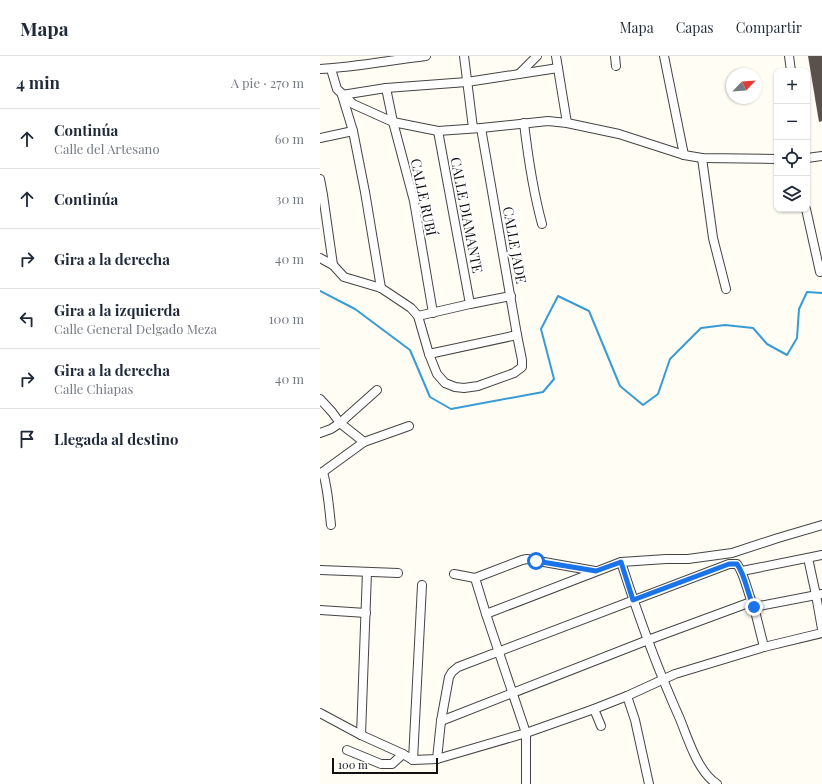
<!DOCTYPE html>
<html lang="es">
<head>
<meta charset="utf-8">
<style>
	:root { --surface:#fff; --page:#f6f6f7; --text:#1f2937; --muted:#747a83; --line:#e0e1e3 }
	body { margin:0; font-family:"Playfair Display",serif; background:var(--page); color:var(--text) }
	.controls { position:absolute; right:12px; top:12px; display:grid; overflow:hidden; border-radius:8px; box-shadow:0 1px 3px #0004 }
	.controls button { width:36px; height:36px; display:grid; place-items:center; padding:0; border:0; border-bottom:1px solid var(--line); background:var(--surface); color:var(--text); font:20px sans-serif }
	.compass { position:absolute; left:406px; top:12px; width:36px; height:36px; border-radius:50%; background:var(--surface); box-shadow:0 1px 3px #0004; rotate:65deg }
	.scale { position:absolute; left:12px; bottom:10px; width:106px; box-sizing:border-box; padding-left:4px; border:2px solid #111; border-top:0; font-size:11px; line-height:14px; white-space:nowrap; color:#111; -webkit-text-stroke:3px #fff; paint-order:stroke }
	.stop { position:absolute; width:12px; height:12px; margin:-9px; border:3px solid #1a73e8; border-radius:50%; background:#fff }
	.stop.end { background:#1a73e8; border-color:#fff; box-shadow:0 1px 4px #0008 }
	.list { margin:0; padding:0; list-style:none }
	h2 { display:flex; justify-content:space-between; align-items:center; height:52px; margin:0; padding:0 16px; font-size:17px }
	h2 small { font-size:13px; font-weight:400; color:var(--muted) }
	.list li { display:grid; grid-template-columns:26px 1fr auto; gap:12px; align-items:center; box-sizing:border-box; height:60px; padding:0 16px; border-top:1px solid var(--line) }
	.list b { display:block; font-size:15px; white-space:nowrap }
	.list p { margin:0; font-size:13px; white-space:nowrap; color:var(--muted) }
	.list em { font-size:13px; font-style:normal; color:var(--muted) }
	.icon { flex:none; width:22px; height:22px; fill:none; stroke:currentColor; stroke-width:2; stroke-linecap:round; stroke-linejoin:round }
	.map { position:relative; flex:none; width:502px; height:728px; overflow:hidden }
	header { display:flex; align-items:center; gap:24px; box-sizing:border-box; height:56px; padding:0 20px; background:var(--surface); border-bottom:1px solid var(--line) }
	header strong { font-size:19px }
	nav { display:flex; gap:22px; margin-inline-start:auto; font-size:14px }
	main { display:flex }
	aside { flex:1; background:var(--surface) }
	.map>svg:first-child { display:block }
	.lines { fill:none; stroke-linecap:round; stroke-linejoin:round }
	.stream { stroke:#379cd6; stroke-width:2 }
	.building { fill:#5a514c }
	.minor-casing { stroke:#444; stroke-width:10 }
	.minor { stroke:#fff; stroke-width:8 }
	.route { stroke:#1a73e8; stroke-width:5 }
	.labels { text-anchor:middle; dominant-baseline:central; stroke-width:4; stroke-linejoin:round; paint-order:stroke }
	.street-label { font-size:14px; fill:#111; stroke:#fff }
</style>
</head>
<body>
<header>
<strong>Mapa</strong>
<nav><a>Mapa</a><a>Capas</a><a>Compartir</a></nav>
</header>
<main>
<aside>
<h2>4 min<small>A pie · 270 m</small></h2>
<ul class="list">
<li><svg class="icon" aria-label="ahead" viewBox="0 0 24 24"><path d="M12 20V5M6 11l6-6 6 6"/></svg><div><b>Continúa</b><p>Calle del Artesano</p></div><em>60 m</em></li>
<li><svg class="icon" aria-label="ahead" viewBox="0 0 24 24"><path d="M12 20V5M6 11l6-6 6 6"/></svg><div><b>Continúa</b></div><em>30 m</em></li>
<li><svg class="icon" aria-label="right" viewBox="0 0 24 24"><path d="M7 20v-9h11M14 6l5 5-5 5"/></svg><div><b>Gira a la derecha</b></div><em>40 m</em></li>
<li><svg class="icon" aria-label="left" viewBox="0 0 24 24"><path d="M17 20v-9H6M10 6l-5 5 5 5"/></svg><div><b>Gira a la izquierda</b><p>Calle General Delgado Meza</p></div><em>100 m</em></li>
<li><svg class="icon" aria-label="right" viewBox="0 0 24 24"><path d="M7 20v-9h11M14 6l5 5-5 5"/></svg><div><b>Gira a la derecha</b><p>Calle Chiapas</p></div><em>40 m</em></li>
<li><svg class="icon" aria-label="arrive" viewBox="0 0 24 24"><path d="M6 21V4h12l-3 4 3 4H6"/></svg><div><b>Llegada al destino</b></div></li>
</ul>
</aside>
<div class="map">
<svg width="502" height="728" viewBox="0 0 502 728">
	<rect width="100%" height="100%" fill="#fffdf4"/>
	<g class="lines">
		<polyline class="stream" points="0,235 35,253 90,294 110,341 131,353 223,336 234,323 221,273 238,240 269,255 300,330 323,349 338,338 350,303 381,272 405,269 433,272 447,288 467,299 477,282 479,253 487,236 502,237"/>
	</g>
	<polygon class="building" points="488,0 502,0 502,65 499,66"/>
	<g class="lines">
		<defs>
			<g id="minor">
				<polyline points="144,0 153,72"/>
				<polyline points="236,0 247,67"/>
				<polyline points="295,0 296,10"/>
				<polyline points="344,0 364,99"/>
				<polyline points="469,0 471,15"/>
				<path d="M 0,13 C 36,11 71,4 106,0"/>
				<polyline points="11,13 17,33 33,48 73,66 118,75 161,72 228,65 247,67 299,78 364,99 382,102 457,103"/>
				<polyline points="199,18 217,0"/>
				<polyline points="66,32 73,66 94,145 113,257"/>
				<path d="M 204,67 C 208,101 213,135 222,168"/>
				<polyline points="118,75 150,248"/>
				<polyline points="0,82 33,75"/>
				<polyline points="382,102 393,182 406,233"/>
				<polyline points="487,102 502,100"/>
				<polyline points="0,123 3,139 13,209"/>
				<polyline points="486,153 500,216"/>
				<polyline points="0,202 13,209 24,221 61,232 91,252 98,260 109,298 117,318 125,327 135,331 144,332 158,330 194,317 202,311 202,304 197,279 161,72"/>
				<polyline points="61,232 45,136 33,75 22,39 66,32 147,26 238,12"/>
				<polyline points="98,260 150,248 191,240"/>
				<polyline points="109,298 197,279"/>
				<polyline points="0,343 12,356 20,367 44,386"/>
				<polyline points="0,377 11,373 20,367 57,334"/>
				<path d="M 3,416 C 8,434 9,451 11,469"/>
				<polyline points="0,418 44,386 89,370"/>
				<polyline points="488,502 496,539 502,573"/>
				<path d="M 301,506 C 318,559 337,612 360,663 C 368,683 378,716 397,728"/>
				<polyline points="0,514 78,517"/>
				<polyline points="422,515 502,499"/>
				<polyline points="134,518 155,522 202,504 207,503 275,515"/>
				<polyline points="155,522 166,558 206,677 206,728"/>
				<polyline points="434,551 502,538"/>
				<polyline points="0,554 46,557"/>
				<polyline points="166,558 301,506 346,503 368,503 412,497 458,482 502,469"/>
				<polyline points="307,640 315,664 329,728"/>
				<polyline points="274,653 281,670"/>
				<polyline points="0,657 41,679 83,698 93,704"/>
				<polyline points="121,665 328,584 431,546"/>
				<polyline points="41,679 47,516"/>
				<polyline points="27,694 61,708 72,708 83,698"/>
				<path d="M 117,703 L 121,665 L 129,621 L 132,616 L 138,611 L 409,508 L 417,508 C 426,521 427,537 434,551 L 444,591"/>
				<polyline points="93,704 117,703 206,677 274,653 307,640 355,618 444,591 502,577"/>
				<polyline points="93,704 102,529"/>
			</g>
		</defs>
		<use href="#minor" class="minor-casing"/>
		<use href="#minor" class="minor"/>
	</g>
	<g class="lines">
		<path class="route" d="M 216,505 L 276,515 L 301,506 L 313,544 L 409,508 L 417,508 C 426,521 427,537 434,551"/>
	</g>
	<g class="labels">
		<g class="street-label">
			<text transform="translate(104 141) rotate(78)">CALLE RUBÍ</text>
			<text transform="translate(147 159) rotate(79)">CALLE DIAMANTE</text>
			<text transform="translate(195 189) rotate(80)">CALLE JADE</text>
		</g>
	</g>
</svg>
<div class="controls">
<button>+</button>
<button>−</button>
<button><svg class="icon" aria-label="locate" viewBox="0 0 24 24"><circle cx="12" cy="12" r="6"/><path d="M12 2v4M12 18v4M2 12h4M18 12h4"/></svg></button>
<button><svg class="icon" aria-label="layers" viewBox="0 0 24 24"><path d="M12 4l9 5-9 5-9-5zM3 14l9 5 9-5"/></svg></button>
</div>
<svg class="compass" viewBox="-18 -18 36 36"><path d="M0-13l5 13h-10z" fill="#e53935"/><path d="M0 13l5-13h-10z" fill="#747a83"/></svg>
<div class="scale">100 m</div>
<div class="stop" style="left:216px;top:505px"></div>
<div class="stop end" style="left:434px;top:551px"></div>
</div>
</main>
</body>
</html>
